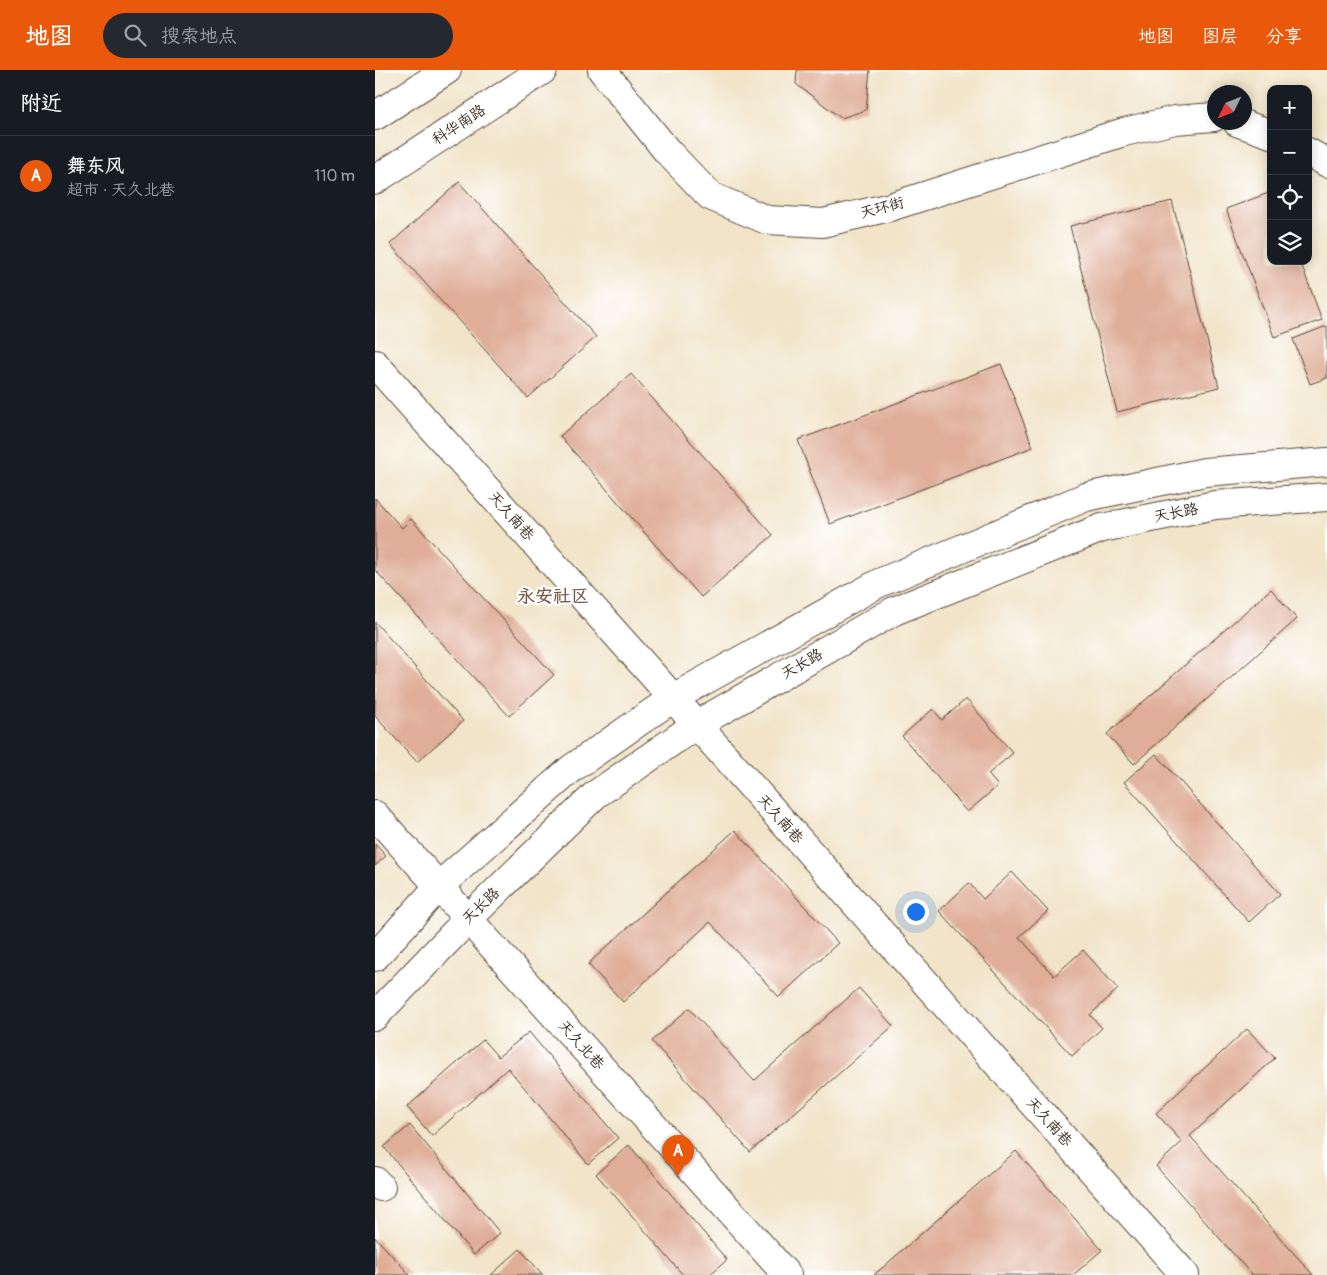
<!DOCTYPE html>
<html lang="zh">
<head>
<meta charset="utf-8">
<style>
	:root { --surface:#171b24; --page:#242831; --text:#f1f3f6; --muted:#9ea1a6; --line:#363941; --accent:#ea580c }
	body { margin:0; font-family:Pangolin,"LXGW WenKai TC",sans-serif; background:var(--page); color:var(--text) }
	.controls { position:absolute; right:15px; top:15px; display:grid; overflow:hidden; border-radius:10px; box-shadow:0 2px 12px #0003 }
	.controls button { width:45px; height:45px; display:grid; place-items:center; padding:0; border:0; border-bottom:1px solid var(--line); background:var(--surface); color:var(--text); font:25px sans-serif }
	.compass { position:absolute; left:832px; top:15px; width:45px; height:45px; border-radius:50%; background:var(--surface); box-shadow:0 2px 12px #0003; rotate:227deg }
	.you { position:absolute; left:540px; top:841px; width:18px; height:18px; margin:-12px; border:4px solid #fff; border-radius:50%; background:#1a73e8; box-shadow:0 0 0 8px #1a73e833 }
	.badge { display:grid; place-items:center; width:32px; height:32px; border-radius:50%; background:var(--accent); color:#fff; font-size:16px; font-weight:700 }
	.pin { position:absolute; translate:-50% -41px; filter:drop-shadow(0 1px 2px #0008) }
	.pin::after { content:''; position:absolute; top:26px; width:18px; height:15px; background:inherit; clip-path:polygon(0 0,100% 0,50% 100%) }
	.list { margin:0; padding:0; list-style:none }
	h2 { display:flex; justify-content:space-between; align-items:center; height:65px; margin:0; padding:0 20px; font-size:21px }
	h2 small { font-size:16px; font-weight:400; color:var(--muted) }
	.list li { display:grid; grid-template-columns:32px 1fr auto; gap:15px; align-items:center; box-sizing:border-box; height:80px; padding:0 20px; border-top:1px solid var(--line) }
	.list b { display:block; font-size:19px; white-space:nowrap }
	.list p { margin:0; font-size:16px; white-space:nowrap; color:var(--muted) }
	.list em { font-size:16px; font-style:normal; color:var(--muted) }
	.icon { flex:none; width:28px; height:28px; fill:none; stroke:currentColor; stroke-width:2; stroke-linecap:round; stroke-linejoin:round }
	.map { position:relative; flex:none; width:952px; height:1205px; overflow:hidden }
	header { display:flex; align-items:center; gap:30px; box-sizing:border-box; height:70px; padding:0 25px; background:var(--accent); color:#fff }
	header strong { font-size:24px }
	nav { display:flex; gap:28px; margin-inline-start:auto; font-size:18px }
	.search { width:350px; height:45px; background:var(--page); display:flex; align-items:center; gap:12px; box-sizing:border-box; padding:0 18px; border-radius:28px; color:var(--muted); font-size:19px }
	main { display:flex }
	aside { flex:1; background:var(--surface) }
	.map>svg:first-child { display:block }
	.building { fill:#dfad98 }
	.lines { fill:none; stroke-linecap:round; stroke-linejoin:round }
	.minor-casing { stroke:#564638; stroke-width:30 }
	.major-casing { stroke:#564638; stroke-width:30 }
	.highway-casing { stroke:#564638; stroke-width:30 }
	.minor { stroke:#fff; stroke-width:28 }
	.major { stroke:#fff; stroke-width:28 }
	.highway { stroke:#fff; stroke-width:28 }
	.labels { text-anchor:middle; dominant-baseline:central; stroke-width:4.5; stroke-linejoin:round; paint-order:stroke }
	.street-label { font-size:15px; fill:#3b2a1e; stroke:#fff }
	.quarter-label { font-size:18px; font-weight:bold; fill:#745849; stroke:#fff }
</style>
</head>
<body>
<header>
<strong>地图</strong>
<div class="search"><svg class="icon" aria-label="search" viewBox="0 0 24 24"><circle cx="10" cy="10" r="6"/><path d="M15 15l6 6"/></svg>搜索地点</div>
<nav><a>地图</a><a>图层</a><a>分享</a></nav>
</header>
<main>
<aside>
<h2>附近<small></small></h2>
<ul class="list">
<li><span class="badge">A</span><div><b>舞东风</b><p>超市 · 天久北巷</p></div><em>110 m</em></li>
</ul>
</aside>
<div class="map">
<svg width="952" height="1205" viewBox="0 0 952 1205">
	<rect width="100%" height="100%" fill="#fff"/>
	<filter id="ink" filterUnits="userSpaceOnUse"><feTurbulence type="fractalNoise" baseFrequency=".02" numOctaves="2"/><feDisplacementMap in="SourceGraphic" scale="10" xChannelSelector="R" yChannelSelector="G"/><feConvolveMatrix kernelMatrix="1 2 1 2 8 2 1 2 1" color-interpolation-filters="sRGB"/></filter>
	<filter id="wash" filterUnits="userSpaceOnUse"><feTurbulence type="fractalNoise" baseFrequency=".0096" numOctaves="4" result="noise"/><feDisplacementMap in="SourceGraphic" scale="20" xChannelSelector="R" yChannelSelector="G"/><feGaussianBlur stdDeviation="1.12" result="paint"/><feColorMatrix in="noise" values="0 0 0 0 0 0 0 0 0 0 0 0 0 0 0 0 0 1.4 0 .05"/><feComposite in="paint" operator="in"/></filter>
	<g filter="url(#wash)">
		<rect width="100%" height="100%" fill="#f1e4c9"/>
		<g id="blocks">
			<g class="building">
				<polygon points="422,0 495,0 491,40 466,48 421,14"/>
				<polygon points="84,112 221,267 153,328 15,174"/>
				<polygon points="896,122 896,191 925,191 947,250 899,267 851,139"/>
				<polygon points="797,131 844,317 742,342 695,156"/>
				<polygon points="952,256 952,308 935,314 918,269"/>
				<polygon points="626,294 658,377 455,454 423,370"/>
				<polygon points="256,304 398,465 326,527 185,366"/>
				<polygon points="0,428 27,458 36,449 179,605 134,646 0,500"/>
				<polygon points="896,519 922,549 759,694 732,664"/>
				<polygon points="0,552 88,651 42,692 0,646"/>
				<polygon points="591,629 638,683 613,704 623,716 592,742 527,666 558,639 567,650"/>
				<polygon points="781,684 905,824 874,852 749,712"/>
				<polygon points="360,760 463,873 404,927 335,852 248,932 213,894"/>
				<polygon points="0,774 11,786 0,796"/>
				<polygon points="637,802 673,841 644,867 679,906 708,880 743,919 715,945 727,958 697,986 564,841 594,813 608,829"/>
				<polygon points="484,918 518,956 375,1082 277,971 314,938 379,1011"/>
				<polygon points="872,959 900,988 815,1066 938,1205 877,1205 781,1096 807,1072 781,1043"/>
				<polygon points="154,962 243,1068 213,1094 133,998 57,1066 32,1037 108,970 123,987"/>
				<polygon points="35,1055 125,1163 99,1185 9,1077"/>
				<polygon points="254,1075 352,1190 334,1205 308,1205 221,1104"/>
				<polygon points="641,1081 727,1180 698,1205 499,1205"/>
				<polygon points="0,1167 35,1205 0,1205"/>
				<polygon points="145,1179 168,1205 116,1205"/>
			</g>
		</g>
	</g>
	<g filter="url(#ink)">
		<use href="#blocks" fill-opacity="0" stroke="#564638" stroke-width="1"/>
		<g class="lines">
			<defs>
				<g id="minor">
					<polyline points="227,0 292,81 335,126 392,150 448,153 515,137 749,62 800,50 839,47"/>
					<polyline points="862,52 896,64"/>
					<polyline points="933,82 952,93"/>
					<polyline points="0,294 298,628 810,1205"/>
					<polyline points="0,745 412,1205"/>
					<polyline points="0,887 64,816 196,699 298,628 504,513 711,427 830,402 952,392"/>
					<polyline points="0,946 93,849 220,725 321,655 519,541 727,458 840,435 952,427"/>
					<polyline points="0,1111 6,1117"/>
				</g>
				<polyline id="major" points="0,110 168,0"/>
				<polyline id="highway" points="0,46 72,0"/>
			</defs>
			<use href="#minor" class="minor-casing"/>
			<use href="#major" class="major-casing"/>
			<use href="#highway" class="highway-casing"/>
			<use href="#minor" class="minor"/>
			<use href="#major" class="major"/>
			<use href="#highway" class="highway"/>
		</g>
	</g>
	<g class="labels">
		<g class="street-label">
			<text transform="translate(84 55) rotate(-33)">科华南路</text>
			<text transform="translate(507 138) rotate(-15)">天环街</text>
			<text transform="translate(801 443) rotate(-11)">天长路</text>
			<text transform="translate(136 446) rotate(48)">天久南巷</text>
			<text transform="translate(427 594) rotate(-30)">天长路</text>
			<text transform="translate(405 749) rotate(48)">天久南巷</text>
			<text transform="translate(106 836) rotate(-44)">天长路</text>
			<text transform="translate(206 975) rotate(48)">天久北巷</text>
			<text transform="translate(674 1052) rotate(48)">天久南巷</text>
		</g>
		<g class="quarter-label">
			<text x="178" y="526">永安社区</text>
		</g>
	</g>
</svg>
<div class="controls">
<button>+</button>
<button>−</button>
<button><svg class="icon" aria-label="locate" viewBox="0 0 24 24"><circle cx="12" cy="12" r="6"/><path d="M12 2v4M12 18v4M2 12h4M18 12h4"/></svg></button>
<button><svg class="icon" aria-label="layers" viewBox="0 0 24 24"><path d="M12 4l9 5-9 5-9-5zM3 14l9 5 9-5"/></svg></button>
</div>
<svg class="compass" viewBox="-18 -18 36 36"><path d="M0-13l5 13h-10z" fill="#e53935"/><path d="M0 13l5-13h-10z" fill="#9ea1a6"/></svg>
<div class="you"></div>
<div class="pin badge" style="left:303px;top:1106px">A</div>
</div>
</main>
</body>
</html>
